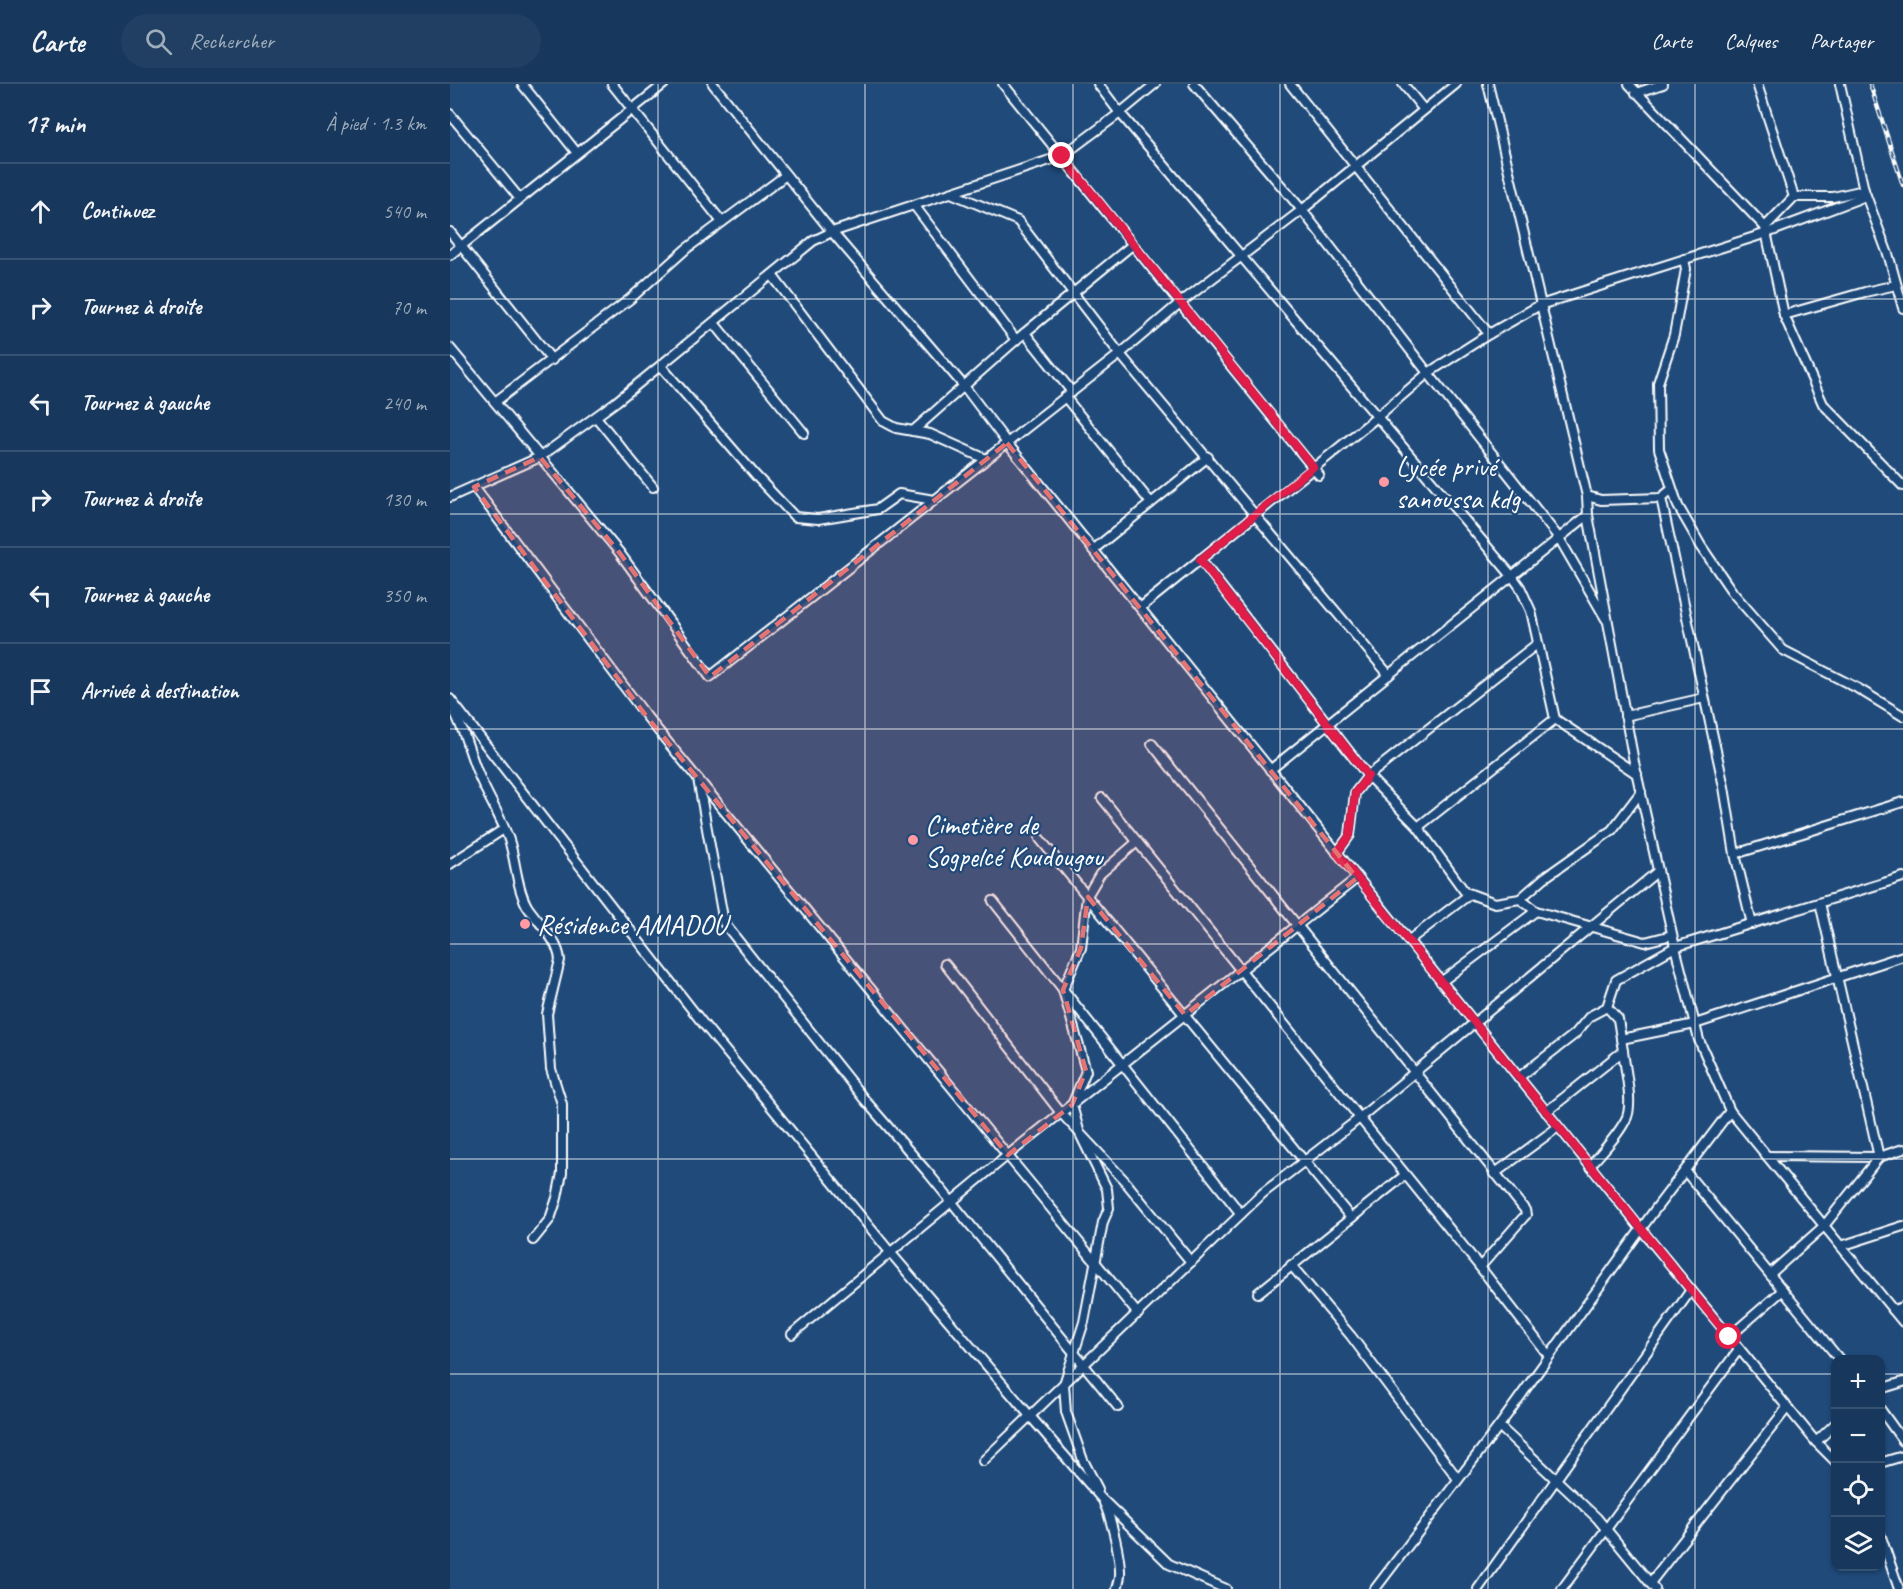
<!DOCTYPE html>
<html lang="fr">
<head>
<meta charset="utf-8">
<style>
	:root { --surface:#17385c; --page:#203f62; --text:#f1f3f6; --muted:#9eacbb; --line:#365272 }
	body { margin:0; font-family:Caveat,sans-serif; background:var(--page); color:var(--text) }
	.controls { position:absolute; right:18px; bottom:18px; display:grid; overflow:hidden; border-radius:12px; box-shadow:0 2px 4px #0004 }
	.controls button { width:54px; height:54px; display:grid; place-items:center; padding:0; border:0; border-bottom:2px solid var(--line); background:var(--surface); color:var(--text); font:30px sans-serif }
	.stop { position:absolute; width:18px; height:18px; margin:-14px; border:4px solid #e11d48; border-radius:50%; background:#fff }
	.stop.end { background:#e11d48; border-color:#fff; box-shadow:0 2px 6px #0008 }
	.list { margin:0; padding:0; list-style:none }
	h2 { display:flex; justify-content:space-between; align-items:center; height:78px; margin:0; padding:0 24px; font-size:26px }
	h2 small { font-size:20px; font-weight:400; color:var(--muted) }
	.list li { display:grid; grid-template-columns:39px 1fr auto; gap:18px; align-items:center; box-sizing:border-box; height:96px; padding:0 24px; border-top:2px solid var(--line) }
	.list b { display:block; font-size:22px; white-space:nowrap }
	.list em { font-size:20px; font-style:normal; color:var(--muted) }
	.icon { flex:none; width:33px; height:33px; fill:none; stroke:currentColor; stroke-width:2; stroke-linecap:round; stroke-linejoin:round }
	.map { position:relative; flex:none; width:1453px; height:1505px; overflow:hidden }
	header { display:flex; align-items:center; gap:36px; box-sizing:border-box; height:84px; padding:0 30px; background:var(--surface); border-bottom:2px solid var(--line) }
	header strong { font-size:28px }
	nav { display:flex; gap:33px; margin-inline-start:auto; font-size:21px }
	.search { width:420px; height:54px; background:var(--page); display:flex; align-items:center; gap:15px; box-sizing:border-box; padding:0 21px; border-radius:33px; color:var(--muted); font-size:22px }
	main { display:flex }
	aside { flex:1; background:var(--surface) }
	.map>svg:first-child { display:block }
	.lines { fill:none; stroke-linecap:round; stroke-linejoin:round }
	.minor-casing { stroke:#fff; stroke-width:12 }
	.minor { stroke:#1f4a7a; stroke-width:8 }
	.rail-casing { stroke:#fff; stroke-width:4.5 }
	.rail { stroke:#1f4a7a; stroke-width:2; stroke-dasharray:7; stroke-linecap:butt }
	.route { stroke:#e11d48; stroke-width:8 }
	.marked { fill:#e47373; fill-opacity:0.2; stroke:#e47373; stroke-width:4.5; stroke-dasharray:12 8; stroke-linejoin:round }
	.grid { fill:none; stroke:#fff; stroke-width:1.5; stroke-opacity:0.55 }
	.poi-dot { fill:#ff9aa2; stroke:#1f4a7a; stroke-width:2 }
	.labels { text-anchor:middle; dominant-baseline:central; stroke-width:4.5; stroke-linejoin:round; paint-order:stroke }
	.poi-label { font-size:28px; fill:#fff; stroke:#1f4a7a; text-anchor:start }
</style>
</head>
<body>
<header>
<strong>Carte</strong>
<div class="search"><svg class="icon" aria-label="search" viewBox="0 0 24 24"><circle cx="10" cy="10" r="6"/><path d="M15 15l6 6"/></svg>Rechercher</div>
<nav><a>Carte</a><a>Calques</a><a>Partager</a></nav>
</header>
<main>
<aside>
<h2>17 min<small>À pied · 1.3 km</small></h2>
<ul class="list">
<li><svg class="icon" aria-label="ahead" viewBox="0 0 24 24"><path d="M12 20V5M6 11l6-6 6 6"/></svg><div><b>Continuez</b></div><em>540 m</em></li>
<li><svg class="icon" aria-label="right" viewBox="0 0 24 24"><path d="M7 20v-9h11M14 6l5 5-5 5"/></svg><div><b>Tournez à droite</b></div><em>70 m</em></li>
<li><svg class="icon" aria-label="left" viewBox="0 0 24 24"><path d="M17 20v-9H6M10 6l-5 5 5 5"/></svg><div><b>Tournez à gauche</b></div><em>240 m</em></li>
<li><svg class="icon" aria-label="right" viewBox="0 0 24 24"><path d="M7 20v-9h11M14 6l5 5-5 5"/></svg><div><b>Tournez à droite</b></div><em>130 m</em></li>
<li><svg class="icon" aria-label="left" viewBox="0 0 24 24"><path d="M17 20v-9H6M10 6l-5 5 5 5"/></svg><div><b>Tournez à gauche</b></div><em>350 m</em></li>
<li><svg class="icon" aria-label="arrive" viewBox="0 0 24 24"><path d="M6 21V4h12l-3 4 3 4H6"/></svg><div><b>Arrivée à destination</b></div></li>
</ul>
</aside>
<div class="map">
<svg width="1453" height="1505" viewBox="0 0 1453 1505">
	<rect width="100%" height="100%" fill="#1f4a7a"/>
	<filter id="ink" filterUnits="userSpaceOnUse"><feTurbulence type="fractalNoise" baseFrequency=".0167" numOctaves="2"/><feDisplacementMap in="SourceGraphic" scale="12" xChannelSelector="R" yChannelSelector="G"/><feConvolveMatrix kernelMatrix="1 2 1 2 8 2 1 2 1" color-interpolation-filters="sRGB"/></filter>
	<g filter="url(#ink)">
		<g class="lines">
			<defs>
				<g id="minor">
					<polyline points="72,0 127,69"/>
					<polyline points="162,0 272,138"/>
					<polyline points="263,0 382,148 514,302 557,359 1191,1145 1366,1358 1386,1378"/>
					<polyline points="553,0 869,391"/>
					<polyline points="648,0 670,29 1062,492 1070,503 1081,527 1105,635 968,743"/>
					<polyline points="744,0 852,126 978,289 1109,454 1156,535"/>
					<polyline points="840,0 1039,250"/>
					<polyline points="953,0 974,26"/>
					<polyline points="1038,0 1137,412 1138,431 1184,678 1225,863 1249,956 1280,1027 1204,1127 1049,1342 1147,1434 1205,1505"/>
					<polyline points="1179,0 1315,143"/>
					<polyline points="1307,0 1344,113 1315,143 1334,231 1373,320 1453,402"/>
					<polyline points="1390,0 1414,106 1439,173 1453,224"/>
					<polyline points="1186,9 1213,0"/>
					<polyline points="0,30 70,115"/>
					<polyline points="501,109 568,137 670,270 939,591"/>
					<polyline points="1344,113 1383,113 1414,106"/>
					<polyline points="464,121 566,256"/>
					<polyline points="0,148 102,276"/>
					<polyline points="0,171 214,0"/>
					<polyline points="1234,175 1236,185 1224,251 1208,299 1209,365 1228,422 1251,462 1283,509 1333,566 1407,604 1453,632"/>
					<polyline points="322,191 433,337 446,344 480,350 536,375"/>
					<polyline points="1334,231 1415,208 1446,201"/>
					<polyline points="264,239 354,349"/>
					<polyline points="575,249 622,308"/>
					<polyline points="0,264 169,468 260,593 670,270 730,219 852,126 1006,0"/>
					<polyline points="211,282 306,392 345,433 368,435 428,425 449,410 484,416"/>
					<polyline points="615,313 701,419"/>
					<polyline points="45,318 180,215 236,165 336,91"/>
					<polyline points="146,333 203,403"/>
					<polyline points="463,347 566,256 682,161"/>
					<polyline points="24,403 197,633 688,1230"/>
					<polyline points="1137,412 1151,416 1211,414 1222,405"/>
					<polyline points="0,413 90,373 167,317 363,157 382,148 612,72 670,29 705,0"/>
					<polyline points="1211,414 1274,703 1285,770 1302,840"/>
					<polyline points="643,466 758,373"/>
					<polyline points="750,475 918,692 968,743 1015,808 1045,819 1070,815 1094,794 1162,746 1191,708"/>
					<polyline points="690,524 927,333 978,289 1039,250 1090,221 1317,149 1416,112"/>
					<polyline points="0,615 251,937 440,1168 580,1332 652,1415 719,1480 776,1505"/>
					<path d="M 3,625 C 15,647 20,672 30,694 C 39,715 52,735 59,756 C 66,777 66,802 77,822 C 88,839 108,855 110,876 L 97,930 L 101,985 L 112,1020 L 112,1089 L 107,1114 L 100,1135 L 83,1156"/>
					<polyline points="1175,632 1254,614"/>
					<polyline points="1105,635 1187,690"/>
					<polyline points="702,660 1075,1126 1076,1131 1073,1134 1030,1183 1099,1272"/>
					<polyline points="820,686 1138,431"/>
					<polyline points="248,695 274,839 414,1015 479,1090 668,1323"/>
					<polyline points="652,714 1030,1183"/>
					<polyline points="590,755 901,1134"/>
					<polyline points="887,769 900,751 905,709 918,692 1087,560"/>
					<polyline points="1285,770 1453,718"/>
					<polyline points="0,780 54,745"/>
					<polyline points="1070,815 1086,827 1195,858 1222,851"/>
					<polyline points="543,817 791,1130"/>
					<polyline points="958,857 1020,810"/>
					<polyline points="495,880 611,1029 674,1096 741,1178"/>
					<polyline points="991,898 1086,827"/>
					<polyline points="1171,955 1245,940 1453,872"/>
					<polyline points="1068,994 1125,950 1140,932 1157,923 1166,896 1225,863 1453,793"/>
					<polyline points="1280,1027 1453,1238"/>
					<polyline points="1096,1028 1173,967 1168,935 1157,923"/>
					<polyline points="1317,1072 1429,1073 1453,1065"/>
					<path d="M 1140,1082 C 1152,1067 1169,1051 1177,1033 C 1183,1017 1175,985 1173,967"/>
					<polyline points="1235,1087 1390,1276"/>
					<polyline points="1044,1090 1108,1043"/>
					<polyline points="1391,1162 1453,1142"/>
					<polyline points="841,1181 901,1252 1008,1395"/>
					<polyline points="1320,1190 1374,1142 1429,1073 1370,819"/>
					<polyline points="808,1209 955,1091"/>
					<polyline points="1443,1226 1453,1223"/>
					<polyline points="342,1250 558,1071 907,794"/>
					<polyline points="1279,1253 1333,1206"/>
					<polyline points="1430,1305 1453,1298"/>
					<polyline points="1430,1325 1453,1357"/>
					<polyline points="1366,1358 1386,1339"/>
					<polyline points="533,1377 813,1109 901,1041 1208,787"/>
					<polyline points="1430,1379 1453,1372"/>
					<polyline points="648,1405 633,1376 616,1328 614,1300 634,1238 653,1138 659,1124 657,1105 630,1050 622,1021 636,987 613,906 631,864 637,812 650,790 687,758"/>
					<path d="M 654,1419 C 661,1434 671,1474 670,1491 C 670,1495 668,1501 667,1505"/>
					<polyline points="1430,1450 1449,1505"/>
					<polyline points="1200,1499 1337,1324"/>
					<polyline points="925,1505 1049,1342"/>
					<polyline points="1028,1505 1241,1206"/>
					<polyline points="1112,1505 1289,1265"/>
				</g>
			</defs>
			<use href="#minor" class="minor-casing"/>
			<use href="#minor" class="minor"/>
			<defs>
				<polyline id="rail" points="1420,0 1453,101"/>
			</defs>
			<use href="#rail" class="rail-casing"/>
			<use href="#rail" class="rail"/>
		</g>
	</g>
	<g class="lines" filter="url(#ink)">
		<polyline class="route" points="612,72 863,383 750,476 918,692 905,709 900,751 887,769 1279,1253"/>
	</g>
	<path class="marked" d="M 557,359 L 907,794 L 735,931 L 638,813 L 631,864 L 613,906 L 636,987 L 622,1021 L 558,1071 L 197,633 L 24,403 L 90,373 L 169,468 L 260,593 Z"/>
	<path class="grid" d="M 208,0 L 208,1505M 415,0 L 415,1505M 623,0 L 623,1505M 830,0 L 830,1505M 1038,0 L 1038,1505M 1245,0 L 1245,1505M 0,215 L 1453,215M 0,430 L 1453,430M 0,645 L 1453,645M 0,860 L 1453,860M 0,1075 L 1453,1075M 0,1290 L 1386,1290M 1430,1290 L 1453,1290"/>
	<g class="poi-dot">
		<circle cx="934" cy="398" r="6"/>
		<circle cx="463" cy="756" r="6"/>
		<circle cx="75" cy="840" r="6"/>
	</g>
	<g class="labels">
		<g class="poi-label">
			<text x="946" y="382">Lycée privé<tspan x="946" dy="32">sanoussa kdg</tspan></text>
			<text x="475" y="740">Cimetière de<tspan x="475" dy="32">Sogpelcé Koudougou</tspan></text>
			<text x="87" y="840">Résidence AMADOU</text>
		</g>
	</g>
</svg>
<div class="controls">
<button>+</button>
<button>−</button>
<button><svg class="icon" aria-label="locate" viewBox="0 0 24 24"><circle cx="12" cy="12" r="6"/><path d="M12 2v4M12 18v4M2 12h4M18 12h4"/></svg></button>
<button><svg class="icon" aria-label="layers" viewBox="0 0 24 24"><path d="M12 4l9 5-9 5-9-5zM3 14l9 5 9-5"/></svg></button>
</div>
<div class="stop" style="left:1279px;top:1253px"></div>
<div class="stop end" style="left:612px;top:72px"></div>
</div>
</main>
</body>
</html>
